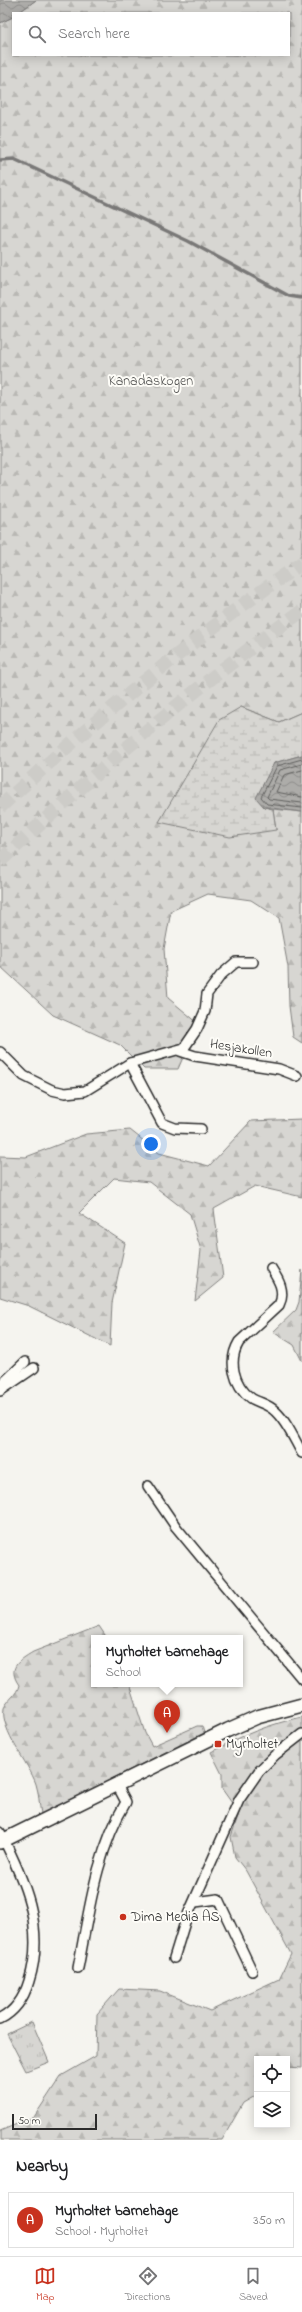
<!DOCTYPE html>
<html lang="en">
<head>
<meta charset="utf-8">
<style>
	:root { --surface:#fff; --page:#f2f2f2; --text:#202124; --muted:#757577; --line:#e0e0e0; --accent:#c8321e }
	body { margin:0; font-family:"Indie Flower",sans-serif; background:var(--page); color:var(--text) }
	.controls { position:absolute; right:12px; bottom:12px; display:grid; overflow:hidden; border-radius:0px; box-shadow:0 2px 10px #0003 }
	.controls button { width:36px; height:36px; display:grid; place-items:center; padding:0; border:0; border-bottom:1px solid var(--line); background:var(--surface); color:var(--text); font:20px sans-serif }
	.scale { position:absolute; left:12px; bottom:10px; width:85px; box-sizing:border-box; padding-left:4px; border:2px solid #2b2b2b; border-top:0; font-size:11px; line-height:14px; white-space:nowrap; color:#2b2b2b; -webkit-text-stroke:3px #fdfcf7; paint-order:stroke }
	.you { position:absolute; left:151px; top:1144px; width:14px; height:14px; margin:-10px; border:3px solid #fff; border-radius:50%; background:#1a73e8; box-shadow:0 0 0 6px #1a73e833 }
	.badge { display:grid; place-items:center; width:26px; height:26px; border-radius:50%; background:var(--accent); color:#fff; font-size:13px; font-weight:700 }
	.pin { position:absolute; translate:-50% -33px; filter:drop-shadow(0 1px 2px #0008) }
	.pin::after { content:''; position:absolute; top:21px; width:14px; height:12px; background:inherit; clip-path:polygon(0 0,100% 0,50% 100%) }
	.popup { position:absolute; left:91px; top:1635px; width:152px; height:52px; box-sizing:border-box; display:grid; place-content:center; border-radius:0px; background:var(--surface); filter:drop-shadow(0 1px 3px #0005); font-size:13px; white-space:nowrap; color:var(--muted) }
	.popup b { font-size:15px; color:var(--text) }
	.popup::after { content:''; position:absolute; left:50%; top:100%; margin-left:-8px; border:8px solid transparent; border-top-color:var(--surface) }
	.list { margin:0; padding:0; list-style:none }
	h2 { display:flex; justify-content:space-between; align-items:center; height:52px; margin:0; padding:0 16px; font-size:17px }
	h2 small { font-size:13px; font-weight:400; color:var(--muted) }
	.list li { display:grid; grid-template-columns:26px 1fr auto; gap:12px; align-items:center; box-sizing:border-box; height:56px; margin:0 8px 8px; padding:0 8px; border:1px solid var(--line); border-radius:0px }
	.list b { display:block; font-size:15px; white-space:nowrap }
	.list p { margin:0; font-size:13px; white-space:nowrap; color:var(--muted) }
	.list em { font-size:13px; font-style:normal; color:var(--muted) }
	.icon { flex:none; width:22px; height:22px; fill:none; stroke:currentColor; stroke-width:2; stroke-linecap:round; stroke-linejoin:round }
	.map { position:relative; flex:none; width:302px; height:2140px; overflow:hidden }
	.search { position:absolute; background:var(--surface); box-shadow:0 2px 10px #0003; left:12px; right:12px; top:12px; height:44px; display:flex; align-items:center; gap:10px; box-sizing:border-box; padding:0 14px; border-radius:0px; color:var(--muted); font-size:15px }
	.sheet { height:116px; background:var(--surface) }
	nav { display:flex; justify-content:space-around; align-items:center; box-sizing:border-box; height:56px; border-top:1px solid var(--line); background:var(--surface); font-size:11px; color:var(--muted) }
	nav a { display:grid; justify-items:center; gap:2px }
	nav .on { color:var(--accent) }
	.map>svg:first-child { display:block }
	.grass { fill:url(#grass-tufts); stroke:#81807e }
	.forest { fill:url(#forest-firs); stroke:#81807e }
	.wetland { fill:url(#wetland-marsh); stroke:#81807e }
	.water { fill:url(#water-waves); stroke:#797877 }
	.lines { fill:none; stroke-linecap:round; stroke-linejoin:round }
	.shore { stroke:#5f5f5d; stroke-width:1 }
	.stream { stroke:#797877; stroke-width:3.5 }
	.primary-tunnel { stroke:#cdccc8; stroke-width:14; stroke-dasharray:14 7; stroke-linecap:butt }
	.street-casing { stroke:#2b2b2b; stroke-width:12 }
	.secondary-casing { stroke:#2b2b2b; stroke-width:16 }
	.street { stroke:#fdfcf7; stroke-width:9 }
	.secondary { stroke:#fdfcf7; stroke-width:13 }
	.poi-dot { fill:#c8321e; stroke:#fdfcf7; stroke-width:1.5 }
	.labels { text-anchor:middle; dominant-baseline:central; stroke-width:4; stroke-linejoin:round; paint-order:stroke }
	.park-label { font-size:14px; fill:#565655; stroke:#fdfcf7 }
	.street-label { font-size:14px; fill:#2b2b2b; stroke:#fdfcf7 }
	.poi-label { font-size:14px; fill:#2b2b2b; stroke:#fdfcf7; text-anchor:start }
</style>
</head>
<body>
<div class="map">
<svg width="302" height="2140" viewBox="0 0 302 2140">
	<defs>
		<pattern id="grass-tufts" width="24" height="20" patternUnits="userSpaceOnUse"><rect width="24" height="20" fill="#d7d6d2"/><path d="M3 7l-1-3M5 7V3M7 7l1-3M15 17l-1-3M17 17v-4M19 17l1-3" fill="none" stroke="#b9b8b4"/></pattern>
		<pattern id="forest-firs" width="22" height="20" patternUnits="userSpaceOnUse"><rect width="22" height="20" fill="#d7d6d2"/><path d="M5 1l3.5 6h-7zM16 11l3.5 6h-7z" fill="#b9b8b4"/></pattern>
		<pattern id="wetland-marsh" width="20" height="14" patternUnits="userSpaceOnUse"><rect width="20" height="14" fill="#d7d6d2"/><path d="M1 5h8M5 5V1M11 12h8M15 12V8" fill="none" stroke="#b9b8b4"/></pattern>
		<pattern id="water-waves" width="16" height="10" patternUnits="userSpaceOnUse"><rect width="16" height="10" fill="#adaca9"/><path d="M0 5q4-4 8 0t8 0" fill="none" stroke="#8d8c8a"/></pattern>
	</defs>
	<rect width="100%" height="100%" fill="#f5f4ef"/>
	<filter id="ink" filterUnits="userSpaceOnUse"><feTurbulence type="fractalNoise" baseFrequency=".025" numOctaves="2"/><feDisplacementMap in="SourceGraphic" scale="8" xChannelSelector="R" yChannelSelector="G"/><feConvolveMatrix kernelMatrix="1 2 1 2 8 2 1 2 1" color-interpolation-filters="sRGB"/></filter>
	<g filter="url(#ink)">
		<polygon class="grass" points="32,2022 49,2062 26,2071 7,2034"/>
		<g class="forest">
			<polygon points="36,0 302,0 302,712 279,722 241,707 276,830 273,809 302,812 302,1043 293,1037 289,1006 288,967 279,918 251,900 208,894 171,911 164,949 168,998 198,1023 178,1069 144,1069 120,1045 53,1015 0,966 0,23 13,17 13,55 289,55 289,13 18,13"/>
			<polygon points="302,1119 302,1197 255,1186 214,1209 223,1278 195,1301 201,1250 190,1214 149,1182 114,1178 79,1213 125,1243 112,1303 110,1346 29,1306 0,1297 0,1156 26,1157 86,1134 130,1130 159,1153 209,1166 251,1121"/>
			<polygon points="302,1270 302,1361 294,1345 273,1332 296,1310 299,1302"/>
			<path d="M 99,1626 L 107,1638 L 94,1638 L 94,1684 L 129,1684 L 145,1733 L 152,1746 L 197,1726 L 202,1726 L 204,1733 L 41,1814 C 39,1804 39,1793 36,1784 C 29,1763 0,1731 4,1708 C 8,1699 17,1695 19,1685 C 7,1668 18,1661 33,1652 Z"/>
			<path d="M 302,1717 L 302,2068 L 287,2067 L 287,2059 L 257,2059 L 257,2095 L 243,2103 L 222,2140 L 0,2140 L 0,2131 L 34,2117 L 61,2076 L 96,2056 L 97,2014 L 119,1989 L 160,1991 L 210,2011 L 279,1979 L 291,1954 L 246,1871 L 235,1857 L 231,1837 L 239,1813 L 222,1789 L 222,1774 L 211,1752 C 240,1736 270,1724 302,1717 Z"/>
		</g>
		<polygon class="wetland" points="241,707 279,722 302,712 302,755 274,763 264,807 273,809 276,830 230,837 159,822 219,720"/>
		<g class="water">
			<polygon points="0,0 36,0 18,13 13,13 13,17 0,23"/>
			<polygon points="302,755 302,812 264,807 256,798 274,763"/>
		</g>
		<g class="lines">
			<g class="shore">
				<polyline points="302,759 277,766 261,797 267,804 302,808"/>
				<polyline points="302,764 280,770 267,797 269,799 302,803"/>
				<polyline points="302,770 284,775 276,792 302,797"/>
			</g>
			<polyline class="stream" points="0,160 14,159 188,241 289,296 302,298"/>
			<g class="primary-tunnel">
				<path d="M 0,807 C 95,720 195,636 302,563"/>
				<path d="M 0,861 C 96,772 195,686 302,611"/>
			</g>
			<defs>
				<g id="street">
					<polyline points="180,1051 195,1056 279,1069 297,1076"/>
					<polyline points="0,1052 24,1076 52,1090 65,1093 85,1091 130,1063 184,1048 197,1029 205,1011 207,994 221,975 236,962 253,962"/>
					<polyline points="130,1063 162,1123 175,1128 201,1129"/>
					<path d="M 271,1268 C 278,1279 286,1291 279,1305 L 239,1342 C 228,1360 233,1385 251,1398 C 259,1403 268,1404 275,1411 C 287,1422 294,1439 302,1453"/>
					<polyline points="0,1386 25,1362"/>
					<polyline points="0,1391 34,1368"/>
					<polyline points="148,1486 176,1527 302,1679"/>
					<path d="M 0,1832 C 24,1879 46,1928 29,1981 C 24,1998 16,2011 0,2019"/>
					<polyline points="195,1902 218,1899 252,1971"/>
					<polyline points="174,1958 186,1919 239,1800 259,1771 275,1755 302,1734"/>
					<path d="M 78,1968 C 89,1912 96,1852 126,1802 L 117,1785"/>
				</g>
				<polyline id="secondary" points="0,1842 228,1730 257,1717 302,1705"/>
			</defs>
			<use href="#street" class="street-casing"/>
			<use href="#secondary" class="secondary-casing"/>
			<use href="#street" class="street"/>
			<use href="#secondary" class="secondary"/>
		</g>
	</g>
	<g class="poi-dot">
		<rect x="214" y="1740" width="8" height="8" rx="2"/>
		<circle cx="123" cy="1917" r="4"/>
	</g>
	<g class="labels">
		<g class="park-label">
			<text x="151" y="381">Kanadaskogen</text>
		</g>
		<g class="street-label">
			<text transform="translate(241 1049) rotate(9)">Hesjakollen</text>
		</g>
		<g class="poi-label">
			<text x="226" y="1744">Myrholtet</text>
			<text x="131" y="1917">Dima Media AS</text>
		</g>
	</g>
</svg>
<div class="controls">
<button><svg class="icon" aria-label="locate" viewBox="0 0 24 24"><circle cx="12" cy="12" r="6"/><path d="M12 2v4M12 18v4M2 12h4M18 12h4"/></svg></button>
<button><svg class="icon" aria-label="layers" viewBox="0 0 24 24"><path d="M12 4l9 5-9 5-9-5zM3 14l9 5 9-5"/></svg></button>
</div>
<div class="scale">50 m</div>
<div class="you"></div>
<div class="pin badge" style="left:167px;top:1733px">A</div>
<div class="popup"><b>Myrholtet barnehage</b>School</div>
<div class="search"><svg class="icon" aria-label="search" viewBox="0 0 24 24"><circle cx="10" cy="10" r="6"/><path d="M15 15l6 6"/></svg>Search here</div>
</div>
<section class="sheet">
<h2>Nearby<small></small></h2>
<ul class="list">
<li><span class="badge">A</span><div><b>Myrholtet barnehage</b><p>School · Myrholtet</p></div><em>350 m</em></li>
</ul>
</section>
<nav>
<a class="on"><svg class="icon" aria-label="map" viewBox="0 0 24 24"><path d="M3 6l6-2 6 2 6-2v14l-6 2-6-2-6 2zM9 4v14M15 6v14"/></svg>Map</a>
<a><svg class="icon" aria-label="directions" viewBox="0 0 24 24"><path d="M12 3l9 9-9 9-9-9zM9 14v-3h6M13 9l2 2-2 2"/></svg>Directions</a>
<a><svg class="icon" aria-label="saved" viewBox="0 0 24 24"><path d="M7 4h10v16l-5-4-5 4z"/></svg>Saved</a>
</nav>
</body>
</html>
